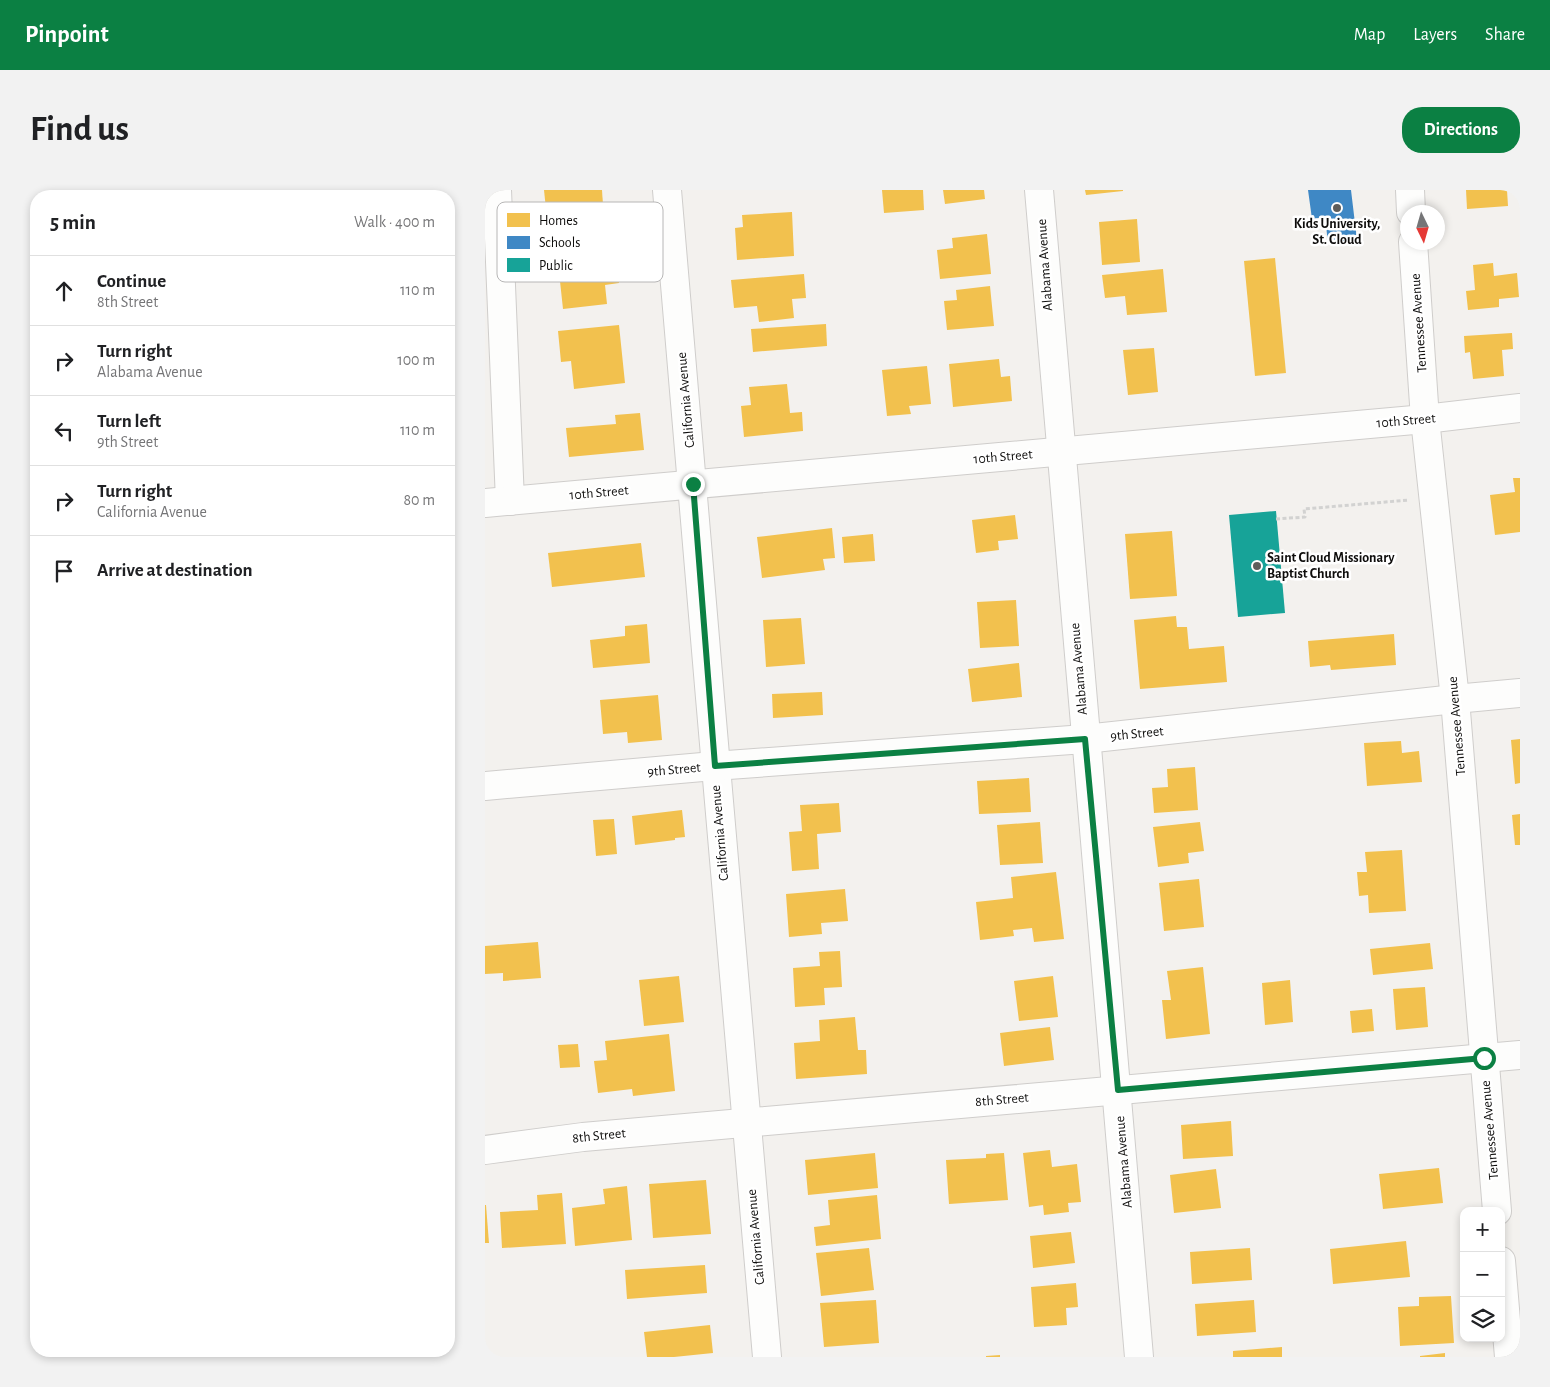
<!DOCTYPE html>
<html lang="en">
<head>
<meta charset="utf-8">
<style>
	:root { --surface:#fff; --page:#f2f2f2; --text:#202124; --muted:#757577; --line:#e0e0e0; --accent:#0b8043 }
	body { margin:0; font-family:"Alegreya Sans",sans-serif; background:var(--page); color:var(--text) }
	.controls { position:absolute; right:15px; bottom:15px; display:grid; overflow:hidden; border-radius:10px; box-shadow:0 2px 8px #0003 }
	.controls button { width:45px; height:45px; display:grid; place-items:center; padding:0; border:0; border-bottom:1px solid var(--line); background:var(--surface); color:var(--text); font:25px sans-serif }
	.compass { position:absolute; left:915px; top:15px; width:45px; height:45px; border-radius:50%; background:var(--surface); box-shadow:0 2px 8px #0003; rotate:175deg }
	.stop { position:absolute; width:15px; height:15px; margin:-11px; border:4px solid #0b8043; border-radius:50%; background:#fff }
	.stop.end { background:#0b8043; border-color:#fff; box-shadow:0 1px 5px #0008 }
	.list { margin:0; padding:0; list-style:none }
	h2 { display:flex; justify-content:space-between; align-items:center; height:65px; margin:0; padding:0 20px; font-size:21px }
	h2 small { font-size:16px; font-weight:400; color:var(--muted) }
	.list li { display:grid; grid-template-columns:32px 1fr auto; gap:15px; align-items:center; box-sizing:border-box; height:70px; padding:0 20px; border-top:1px solid var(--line) }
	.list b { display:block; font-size:19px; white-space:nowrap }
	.list p { margin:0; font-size:16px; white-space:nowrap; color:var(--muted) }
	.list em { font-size:16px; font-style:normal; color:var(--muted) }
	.icon { flex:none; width:28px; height:28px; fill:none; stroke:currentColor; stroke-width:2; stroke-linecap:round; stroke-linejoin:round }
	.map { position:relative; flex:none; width:1035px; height:1167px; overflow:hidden; border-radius:20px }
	header { display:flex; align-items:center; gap:30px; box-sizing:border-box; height:70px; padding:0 25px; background:var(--accent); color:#fff }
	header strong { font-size:24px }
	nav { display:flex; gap:28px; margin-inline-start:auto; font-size:18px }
	.intro { display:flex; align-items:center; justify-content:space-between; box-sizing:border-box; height:120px; padding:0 30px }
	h1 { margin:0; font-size:35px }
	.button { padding:12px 22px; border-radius:20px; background:var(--accent); color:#fff; font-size:18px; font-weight:700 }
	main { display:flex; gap:30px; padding:0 30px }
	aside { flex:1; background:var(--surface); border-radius:20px; box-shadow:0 2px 8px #0003 }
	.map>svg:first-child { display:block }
	.homes { fill:#f2c14e }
	.schools { fill:#3f88c5 }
	.public { fill:#17a398 }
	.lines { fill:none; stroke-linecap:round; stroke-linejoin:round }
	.minor-casing { stroke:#cfcdcb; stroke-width:30 }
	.path { stroke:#d2d2d1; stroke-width:3; stroke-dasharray:4 2.5; stroke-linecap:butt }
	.minor { stroke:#fdfdfc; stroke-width:28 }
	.route { stroke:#0b8043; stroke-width:6 }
	.poi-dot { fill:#5e5d5b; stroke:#fff; stroke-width:2 }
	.labels { text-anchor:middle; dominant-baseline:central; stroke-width:5; stroke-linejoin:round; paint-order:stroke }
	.poi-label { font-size:14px; font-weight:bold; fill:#0e0d0c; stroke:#fff }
	.street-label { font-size:14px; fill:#0e0d0c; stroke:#fff }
	.key { fill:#fff; stroke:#b7b6b6; stroke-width:1 }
	.key-label { font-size:14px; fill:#0e0d0c }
</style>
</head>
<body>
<header>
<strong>Pinpoint</strong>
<nav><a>Map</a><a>Layers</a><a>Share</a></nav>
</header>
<div class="intro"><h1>Find us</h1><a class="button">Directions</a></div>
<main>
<aside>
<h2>5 min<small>Walk · 400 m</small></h2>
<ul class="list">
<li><svg class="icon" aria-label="ahead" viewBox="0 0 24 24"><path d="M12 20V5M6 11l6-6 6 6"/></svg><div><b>Continue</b><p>8th Street</p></div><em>110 m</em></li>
<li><svg class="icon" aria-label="right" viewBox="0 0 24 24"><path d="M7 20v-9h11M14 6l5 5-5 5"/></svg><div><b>Turn right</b><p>Alabama Avenue</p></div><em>100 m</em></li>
<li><svg class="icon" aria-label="left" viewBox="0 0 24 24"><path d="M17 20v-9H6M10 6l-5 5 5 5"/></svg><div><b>Turn left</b><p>9th Street</p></div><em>110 m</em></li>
<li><svg class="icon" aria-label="right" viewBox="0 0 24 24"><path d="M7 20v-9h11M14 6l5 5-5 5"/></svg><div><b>Turn right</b><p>California Avenue</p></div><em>80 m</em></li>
<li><svg class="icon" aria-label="arrive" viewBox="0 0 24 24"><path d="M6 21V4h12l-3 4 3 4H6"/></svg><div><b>Arrive at destination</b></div></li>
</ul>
</aside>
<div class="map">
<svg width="1035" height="1167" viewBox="0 0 1035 1167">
	<rect width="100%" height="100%" fill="#f3f1ee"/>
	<g class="homes">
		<polygon points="59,0 117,0 118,15 61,19"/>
		<polygon points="397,0 438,0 439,20 399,23"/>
		<polygon points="458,0 499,0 500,9 460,14"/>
		<polygon points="600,0 638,0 638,1 601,5"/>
		<polygon points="981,0 1022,0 1023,16 982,19"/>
		<polygon points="307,22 309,66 252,70 250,38 258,37 257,25"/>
		<polygon points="652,29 655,72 617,75 614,32"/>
		<polygon points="502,44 506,84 455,89 452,60 468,58 467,48"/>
		<polygon points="790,68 801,183 770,186 759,71"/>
		<polygon points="1008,73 1009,86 1032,83 1034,107 1014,109 1014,117 983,120 981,101 990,100 988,75"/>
		<polygon points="132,76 134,93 120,95 122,114 78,119 74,82"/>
		<polygon points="678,79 682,122 642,125 640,106 620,108 617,85"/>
		<polygon points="319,84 321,108 307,109 309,128 274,132 272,116 249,118 246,90"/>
		<polygon points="505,96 509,136 462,140 459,111 472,110 471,100"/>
		<polygon points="341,134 342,156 268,162 266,139"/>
		<polygon points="134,135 140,193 89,199 86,171 76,172 73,141"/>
		<polygon points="1027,143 1028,159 1017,160 1019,186 988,189 985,162 980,163 979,146"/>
		<polygon points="669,158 673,202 643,205 638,160"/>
		<polygon points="514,169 516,187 525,186 527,211 468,217 464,174"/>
		<polygon points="442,176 446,214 424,216 426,224 402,226 397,180"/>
		<polygon points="302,194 305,223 317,222 318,241 259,247 256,216 266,215 264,197"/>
		<polygon points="155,223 159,260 84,267 81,238 131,234 130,225"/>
		<polygon points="1028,288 1035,288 1035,342 1010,345 1005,305 1030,302"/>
		<polygon points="530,325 533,349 513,351 514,360 491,363 487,330"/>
		<polygon points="347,338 350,368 338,369 340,380 277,388 272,347"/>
		<polygon points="687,341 692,406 645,409 640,344"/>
		<polygon points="388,344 390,371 359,373 357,347"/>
		<polygon points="156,353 160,387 67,397 63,363"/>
		<polygon points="531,410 534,456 495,458 492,412"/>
		<polygon points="691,426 692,437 702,437 704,459 739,456 742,492 655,499 649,430"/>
		<polygon points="316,428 320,474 281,477 278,430"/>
		<polygon points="162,434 165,473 108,478 105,450 140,446 140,436"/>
		<polygon points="909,444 911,475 846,480 845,475 825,477 823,451"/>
		<polygon points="534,473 537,507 487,512 483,479"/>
		<polygon points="337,502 338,525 288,528 287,504"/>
		<polygon points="173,505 177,550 143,553 142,542 118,544 115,510"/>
		<polygon points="1035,549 1035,593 1030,594 1026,550"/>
		<polygon points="916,551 917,563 934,561 937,592 882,596 879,553"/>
		<polygon points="710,577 713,620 669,623 667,598 683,597 682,579"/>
		<polygon points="544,588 546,622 494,624 492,591"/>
		<polygon points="354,613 356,642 332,644 334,679 307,681 304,642 317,641 315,615"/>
		<polygon points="197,620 200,647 190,648 190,650 150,655 147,626"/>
		<polygon points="1035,624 1035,655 1030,655 1027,625"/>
		<polygon points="129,629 132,664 111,666 108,630"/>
		<polygon points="555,632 558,673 515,675 512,635"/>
		<polygon points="715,632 719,661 703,663 704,673 673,677 668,637"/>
		<polygon points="917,660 921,721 884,723 883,705 874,706 872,682 882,682 880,662"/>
		<polygon points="571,682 579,749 549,752 547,738 528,740 529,746 495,750 491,712 528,708 526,687"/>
		<polygon points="714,689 719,737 679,741 674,693"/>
		<polygon points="360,699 363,731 336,733 337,744 304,747 301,704"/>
		<polygon points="53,752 56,788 18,791 18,783 0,784 0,756"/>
		<polygon points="945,753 948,779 888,785 885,759"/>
		<polygon points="355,761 357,797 339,798 340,815 310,817 308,778 335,776 334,762"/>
		<polygon points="718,777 725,844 681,849 677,810 686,810 682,781"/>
		<polygon points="194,786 199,832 159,836 154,790"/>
		<polygon points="568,786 573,827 534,831 529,791"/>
		<polygon points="805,790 808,832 780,835 777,793"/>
		<polygon points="940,797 943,837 911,840 908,799"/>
		<polygon points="887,819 889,841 867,843 865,821"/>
		<polygon points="370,827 373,860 381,860 382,884 311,889 309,853 335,851 334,830"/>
		<polygon points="565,837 569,870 519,876 515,843"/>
		<polygon points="184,844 190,901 148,906 147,899 113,903 109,871 122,870 120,851"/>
		<polygon points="93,854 95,877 75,878 73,855"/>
		<polygon points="746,931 748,966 698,969 696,935"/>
		<polygon points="565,960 567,977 592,974 596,1012 583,1013 584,1022 559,1025 558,1015 544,1017 538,963"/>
		<polygon points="390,963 393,998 323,1005 320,970"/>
		<polygon points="519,963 523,1010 464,1014 461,970 501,968 501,964"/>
		<polygon points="954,978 958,1013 898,1019 894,984"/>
		<polygon points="731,979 736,1018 689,1023 685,985"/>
		<polygon points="221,990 226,1044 168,1048 164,994"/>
		<polygon points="142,996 147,1050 90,1056 87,1018 120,1014 118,999"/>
		<polygon points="77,1003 81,1054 17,1058 15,1022 53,1020 52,1005"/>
		<polygon points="392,1005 396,1049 331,1056 329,1037 345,1035 343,1010"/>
		<polygon points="0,1015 1,1015 4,1053 0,1053"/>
		<polygon points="586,1042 590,1073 548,1078 545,1046"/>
		<polygon points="921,1051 925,1087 848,1094 845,1059"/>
		<polygon points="384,1058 389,1100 336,1106 331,1063"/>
		<polygon points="765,1058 767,1090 707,1094 705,1062"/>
		<polygon points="220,1075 222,1103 142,1109 140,1080"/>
		<polygon points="591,1093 593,1117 581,1118 582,1135 549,1137 546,1097"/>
		<polygon points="966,1106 969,1153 915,1156 913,1117 934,1116 934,1107"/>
		<polygon points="391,1110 394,1153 339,1157 335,1113"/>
		<polygon points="769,1110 771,1142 712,1146 710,1114"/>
		<polygon points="225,1135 228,1163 189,1167 162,1167 159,1142"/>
		<polygon points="797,1157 797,1167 748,1167 748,1161"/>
		<polygon points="960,1163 960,1167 935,1167 935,1166"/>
		<polygon points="515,1165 515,1167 501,1167 501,1166"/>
	</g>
	<polygon class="schools" points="823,0 866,0 872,50 843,53 840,27 827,29"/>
	<polygon class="public" points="791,321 800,423 753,427 744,325"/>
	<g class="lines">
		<defs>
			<g id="minor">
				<polyline points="12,0 25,311"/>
				<path d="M 182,0 C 217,389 245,778 282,1167"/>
				<path d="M 554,0 C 585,389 624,778 654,1167"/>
				<polyline points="925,0 926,22"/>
				<polyline points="928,52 940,229 970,509 1012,1021"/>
				<polyline points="0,313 940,229 1035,218"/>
				<polyline points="0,596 229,576 600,549 970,509 1035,503"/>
				<polyline points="0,960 98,947 1035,865"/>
				<polyline points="1016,1071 1024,1167"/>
			</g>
		</defs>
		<use href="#minor" class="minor-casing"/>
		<polyline class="path" points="791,329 820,327 819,319 924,310"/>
		<use href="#minor" class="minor"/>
	</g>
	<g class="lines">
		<polyline class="route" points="208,294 230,576 600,549 633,900 999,868"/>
	</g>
	<g class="poi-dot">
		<circle cx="852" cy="18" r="5"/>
		<circle cx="772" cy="376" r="5"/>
	</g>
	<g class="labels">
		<g class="poi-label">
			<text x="852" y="34">Kids University,<tspan x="852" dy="16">St. Cloud</tspan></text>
			<text x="782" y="368" text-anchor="start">Saint Cloud Missionary<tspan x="782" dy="16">Baptist Church</tspan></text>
		</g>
		<g class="street-label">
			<text transform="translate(560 75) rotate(-94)">Alabama Avenue</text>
			<text transform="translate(934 133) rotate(-94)">Tennessee Avenue</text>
			<text transform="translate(201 210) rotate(-95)">California Avenue</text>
			<text transform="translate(921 231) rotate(-5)">10th Street</text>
			<text transform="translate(518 267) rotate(-5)">10th Street</text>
			<text transform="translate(114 303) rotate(-5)">10th Street</text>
			<text transform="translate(594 479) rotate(-95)">Alabama Avenue</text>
			<text transform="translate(972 536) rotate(-95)">Tennessee Avenue</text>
			<text transform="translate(652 544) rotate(-6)">9th Street</text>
			<text transform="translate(189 580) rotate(-5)">9th Street</text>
			<text transform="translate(235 643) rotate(-95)">California Avenue</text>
			<text transform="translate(517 910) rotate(-5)">8th Street</text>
			<text transform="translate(1005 940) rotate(-95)">Tennessee Avenue</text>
			<text transform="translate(114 946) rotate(-6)">8th Street</text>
			<text transform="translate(639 972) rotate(-95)">Alabama Avenue</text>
			<text transform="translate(271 1047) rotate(-95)">California Avenue</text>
		</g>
	</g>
	<rect x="12" y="12" width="166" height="80" rx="8" class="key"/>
	<rect x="22" y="23" width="23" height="14" fill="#f2c14e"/>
	<rect x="22" y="46" width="23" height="13" fill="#3f88c5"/>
	<rect x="22" y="68" width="23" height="14" fill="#17a398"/>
	<g class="key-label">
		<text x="54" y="35">Homes</text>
		<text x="54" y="57">Schools</text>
		<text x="54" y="80">Public</text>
	</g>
</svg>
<div class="controls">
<button>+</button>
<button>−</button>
<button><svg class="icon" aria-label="layers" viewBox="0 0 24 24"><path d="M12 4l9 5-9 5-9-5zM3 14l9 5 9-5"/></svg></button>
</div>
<svg class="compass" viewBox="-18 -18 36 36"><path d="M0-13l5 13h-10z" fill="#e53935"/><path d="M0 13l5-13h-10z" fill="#757577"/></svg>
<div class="stop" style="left:999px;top:868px"></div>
<div class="stop end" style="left:208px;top:294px"></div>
</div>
</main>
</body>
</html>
